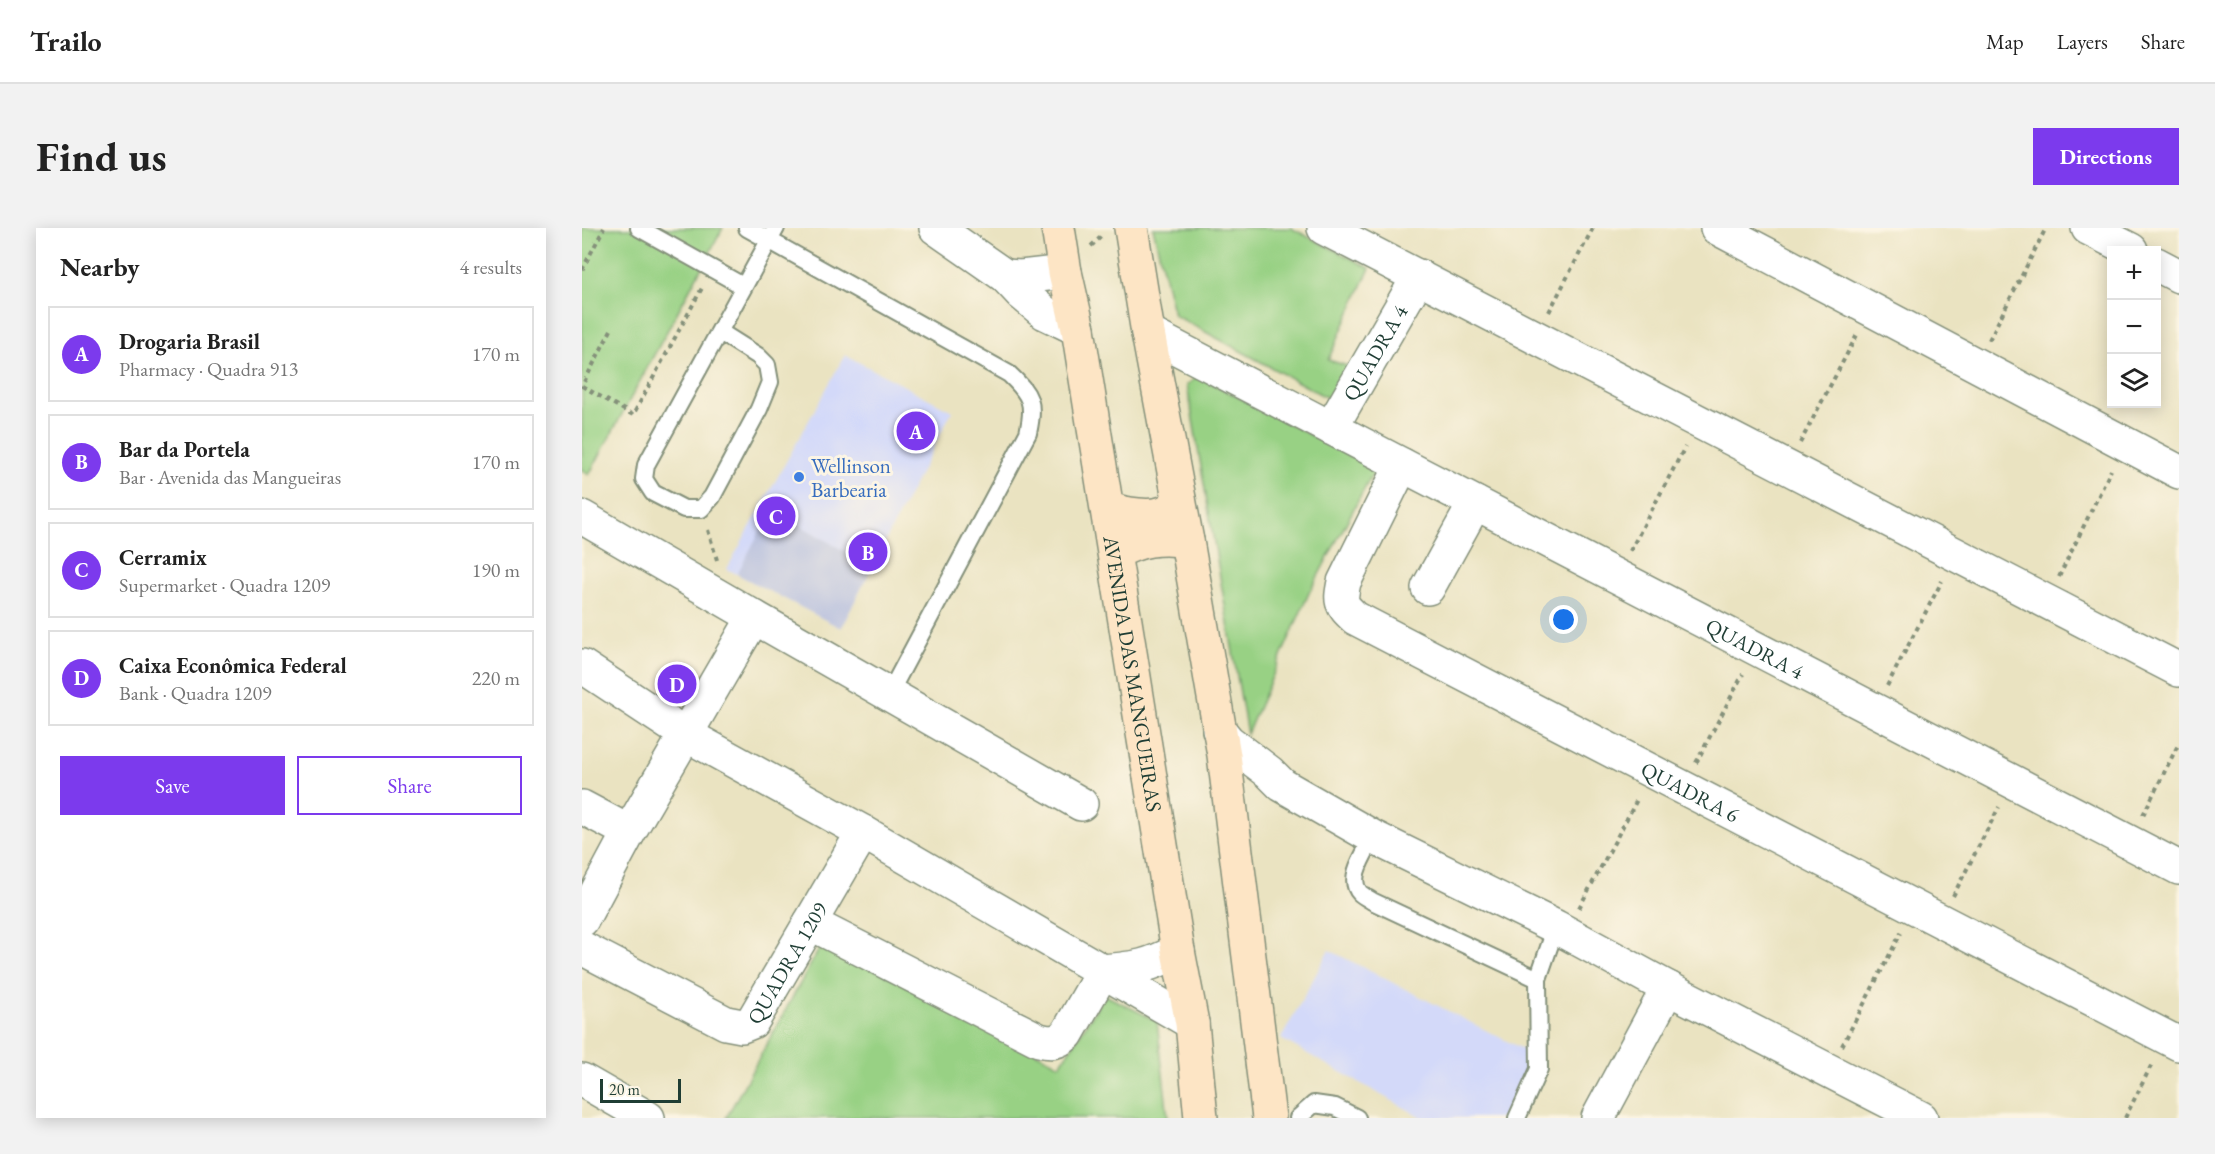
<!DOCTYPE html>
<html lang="en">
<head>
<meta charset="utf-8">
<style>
	:root { --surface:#fff; --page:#f2f2f2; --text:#222; --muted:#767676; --line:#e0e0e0; --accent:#7c3aed }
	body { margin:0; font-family:"EB Garamond",serif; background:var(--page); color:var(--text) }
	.controls { position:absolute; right:18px; top:18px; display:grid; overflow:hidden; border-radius:0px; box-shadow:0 3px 15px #0003 }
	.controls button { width:54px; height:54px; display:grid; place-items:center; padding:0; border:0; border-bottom:2px solid var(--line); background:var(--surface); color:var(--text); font:30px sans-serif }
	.scale { position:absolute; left:18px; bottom:15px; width:81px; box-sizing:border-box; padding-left:6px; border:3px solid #1f3d34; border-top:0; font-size:16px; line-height:21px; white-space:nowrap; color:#1f3d34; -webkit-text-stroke:4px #fcf5e5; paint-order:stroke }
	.you { position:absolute; left:982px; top:392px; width:21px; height:21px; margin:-15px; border:4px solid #fff; border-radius:50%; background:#1a73e8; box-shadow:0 0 0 9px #1a73e833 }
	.badge { display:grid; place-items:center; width:39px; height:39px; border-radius:50%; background:var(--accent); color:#fff; font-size:20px; font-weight:700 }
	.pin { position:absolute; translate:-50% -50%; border:3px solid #fff; box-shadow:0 2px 6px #0006 }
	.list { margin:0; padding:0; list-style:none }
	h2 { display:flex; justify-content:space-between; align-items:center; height:78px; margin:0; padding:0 24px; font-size:26px }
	h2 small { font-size:20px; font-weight:400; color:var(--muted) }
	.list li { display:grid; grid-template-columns:39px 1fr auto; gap:18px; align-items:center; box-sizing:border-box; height:96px; margin:0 12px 12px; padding:0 12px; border:2px solid var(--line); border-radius:0px }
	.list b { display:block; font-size:22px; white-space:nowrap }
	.list p { margin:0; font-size:20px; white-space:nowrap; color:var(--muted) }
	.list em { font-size:20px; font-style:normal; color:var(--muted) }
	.actions { display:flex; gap:12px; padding:18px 24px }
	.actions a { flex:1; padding:14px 0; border:2px solid var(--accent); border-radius:0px; text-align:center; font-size:21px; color:var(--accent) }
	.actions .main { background:var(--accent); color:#fff }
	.icon { flex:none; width:33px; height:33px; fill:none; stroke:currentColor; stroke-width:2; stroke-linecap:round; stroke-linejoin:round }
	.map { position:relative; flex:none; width:1597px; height:890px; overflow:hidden; border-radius:0px }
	header { display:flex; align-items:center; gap:36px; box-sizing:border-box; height:84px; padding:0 30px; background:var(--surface); border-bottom:2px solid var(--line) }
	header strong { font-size:28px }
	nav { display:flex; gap:33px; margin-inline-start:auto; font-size:21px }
	.intro { display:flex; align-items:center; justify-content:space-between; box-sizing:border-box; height:144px; padding:0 36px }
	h1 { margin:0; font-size:42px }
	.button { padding:15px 27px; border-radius:0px; background:var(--accent); color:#fff; font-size:21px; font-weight:700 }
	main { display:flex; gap:36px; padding:0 36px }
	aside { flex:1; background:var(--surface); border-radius:0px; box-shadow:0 3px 15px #0003 }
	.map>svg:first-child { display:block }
	.built { fill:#d3d9f9 }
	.industrial { fill:#bcc3de }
	.green { fill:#98d184; stroke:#5c875c; stroke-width:1.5 }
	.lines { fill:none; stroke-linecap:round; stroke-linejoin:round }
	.lane-casing { stroke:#84907a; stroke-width:20 }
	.street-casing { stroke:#84907a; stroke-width:36 }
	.secondary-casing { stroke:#84907a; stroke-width:36 }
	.path { stroke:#84907a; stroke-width:4; stroke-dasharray:4.5 4.5; stroke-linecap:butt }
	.lane { stroke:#fff; stroke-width:16 }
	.street { stroke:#fff; stroke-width:33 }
	.secondary { stroke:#fde5c5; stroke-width:33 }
	.shop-dot { fill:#3f7fe0; stroke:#fcf5e5; stroke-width:2 }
	.labels { text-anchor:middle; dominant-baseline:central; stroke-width:6; stroke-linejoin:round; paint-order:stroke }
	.street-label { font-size:21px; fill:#1f3d34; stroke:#fcf5e5 }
	.shop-label { font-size:21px; fill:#366cbe; stroke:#fcf5e5; text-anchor:start }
</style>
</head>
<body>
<header>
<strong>Trailo</strong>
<nav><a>Map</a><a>Layers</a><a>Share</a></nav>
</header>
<div class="intro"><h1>Find us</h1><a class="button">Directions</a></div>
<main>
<aside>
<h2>Nearby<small>4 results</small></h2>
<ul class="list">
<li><span class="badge">A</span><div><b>Drogaria Brasil</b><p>Pharmacy · Quadra 913</p></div><em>170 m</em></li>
<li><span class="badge">B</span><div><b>Bar da Portela</b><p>Bar · Avenida das Mangueiras</p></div><em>170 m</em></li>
<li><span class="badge">C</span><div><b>Cerramix</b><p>Supermarket · Quadra 1209</p></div><em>190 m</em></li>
<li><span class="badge">D</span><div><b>Caixa Econômica Federal</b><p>Bank · Quadra 1209</p></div><em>220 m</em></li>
</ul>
<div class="actions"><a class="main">Save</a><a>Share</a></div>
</aside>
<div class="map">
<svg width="1597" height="890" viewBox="0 0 1597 890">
	<rect width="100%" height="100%" fill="#fcf5e5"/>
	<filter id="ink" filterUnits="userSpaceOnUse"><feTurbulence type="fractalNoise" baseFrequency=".0167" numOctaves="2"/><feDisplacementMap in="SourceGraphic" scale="12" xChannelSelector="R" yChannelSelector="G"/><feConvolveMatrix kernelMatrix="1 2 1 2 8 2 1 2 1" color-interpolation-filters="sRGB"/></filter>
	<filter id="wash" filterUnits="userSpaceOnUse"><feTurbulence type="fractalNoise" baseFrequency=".008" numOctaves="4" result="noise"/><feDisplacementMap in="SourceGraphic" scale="24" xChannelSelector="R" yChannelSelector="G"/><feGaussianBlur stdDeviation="1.35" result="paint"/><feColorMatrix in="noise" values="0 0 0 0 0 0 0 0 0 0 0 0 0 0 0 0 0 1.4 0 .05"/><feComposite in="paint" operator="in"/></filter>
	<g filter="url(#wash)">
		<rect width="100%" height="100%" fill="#eae3c1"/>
		<g class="built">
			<polygon points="263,127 370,183 259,400 145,341"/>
			<polygon points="747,722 954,828 926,890 841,890 699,811"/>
		</g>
		<polygon class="industrial" points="190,281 290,339 259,400 155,346"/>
		<g class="green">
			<polygon points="0,0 141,0 7,247 0,242"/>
			<polygon points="571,0 709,0 788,40 746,132 769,139 751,173 592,87"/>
			<polygon points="616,148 793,241 727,365 665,506 605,157"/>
			<polygon points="241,714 478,837 523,767 575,793 586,890 144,890"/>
		</g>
	</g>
	<g filter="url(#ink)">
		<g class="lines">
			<defs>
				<g id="lane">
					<polyline points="57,0 161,58"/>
					<path d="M 165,0 L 427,146 C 449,167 453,175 446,205 L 306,468"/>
					<polyline points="138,104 176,128 185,137 188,154 177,181 130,269 119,281 102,281 71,265 62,251 64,237 194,0"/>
					<path d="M 791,609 C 784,624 764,650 778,665 C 781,668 787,671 790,673 L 956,751 L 974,699"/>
					<polyline points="716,890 732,876 753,879 775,890"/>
					<polyline points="935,890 957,841 956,751"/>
				</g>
				<g id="street">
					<polyline points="354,0 423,48 439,65 463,85 496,101"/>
					<polyline points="742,0 1597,442"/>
					<polyline points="1135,0 1597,244"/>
					<polyline points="1506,0 1549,22"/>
					<polyline points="1574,36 1597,48"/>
					<polyline points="423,48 439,49 483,44"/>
					<path id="s1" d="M 566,105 L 1597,640"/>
					<path id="s2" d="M 749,200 L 837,48"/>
					<path id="s3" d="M 820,237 L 762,354 C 758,374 758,376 773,390 L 1597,816"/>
					<polyline points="0,289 172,389"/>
					<polyline points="846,360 893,275"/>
					<polyline points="0,438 103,506 281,604 610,795"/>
					<polyline points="637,502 646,513 687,544 700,557 791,609 974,699 1086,760 1339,890"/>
					<polyline points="0,579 47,604"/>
					<polyline points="0,692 47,604 172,389 499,576"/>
					<path d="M 228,695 L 457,812 C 469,815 475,815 485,806 L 521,743"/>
					<path id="s4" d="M 0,720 L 144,795 L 160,798 L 170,794 L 281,604"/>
					<path d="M 521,743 C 555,740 565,739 596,723"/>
					<polyline points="0,852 66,890"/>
					<polyline points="1016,890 1086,760"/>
				</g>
				<g id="secondary">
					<path id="s5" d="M 476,0 L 483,44 L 496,101 L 596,723 L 610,795 L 619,890"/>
					<polyline points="549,0 566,105 605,313 642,527 687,890"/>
					<path d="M 525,280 C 541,286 572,292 587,282 C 591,280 594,275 597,272"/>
					<path d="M 533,325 C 556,312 578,308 605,313"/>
				</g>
			</defs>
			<use href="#lane" class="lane-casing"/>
			<use href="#street" class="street-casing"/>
			<use href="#secondary" class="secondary-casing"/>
			<g class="path">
				<polyline points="509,18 521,7"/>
				<polyline points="0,42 22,0"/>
				<polyline points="967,84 1011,0"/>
				<polyline points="29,102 0,158 51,187 120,60"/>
				<polyline points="1407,112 1464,0"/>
				<polyline points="1218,215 1275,107"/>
				<polyline points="126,302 135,332"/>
				<polyline points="1048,323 1103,219"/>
				<polyline points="1477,349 1529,242"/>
				<polyline points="1305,458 1360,353"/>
				<polyline points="1114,535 1161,446"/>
				<polyline points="1561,587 1597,515"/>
				<polyline points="1371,668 1417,579"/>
				<polyline points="997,680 1056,570"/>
				<polyline points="1260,818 1319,705"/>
				<polyline points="1543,890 1571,834"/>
			</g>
			<use href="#lane" class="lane"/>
			<use href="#street" class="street"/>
			<use href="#secondary" class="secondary"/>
		</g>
	</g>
	<circle class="shop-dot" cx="217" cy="249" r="6"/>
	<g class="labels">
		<g class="street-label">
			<text stroke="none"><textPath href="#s2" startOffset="87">QUADRA 4</textPath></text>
			<text stroke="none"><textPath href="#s1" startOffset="684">QUADRA 4</textPath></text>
			<text stroke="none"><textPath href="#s5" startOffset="452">AVENIDA DAS MANGUEIRAS</textPath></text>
			<text stroke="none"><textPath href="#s3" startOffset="549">QUADRA 6</textPath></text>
			<text stroke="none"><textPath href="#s4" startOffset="258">QUADRA 1209</textPath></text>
		</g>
		<g class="shop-label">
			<text x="229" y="237">Wellinson<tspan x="229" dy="24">Barbearia</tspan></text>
		</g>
	</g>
</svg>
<div class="controls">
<button>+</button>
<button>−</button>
<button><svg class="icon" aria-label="layers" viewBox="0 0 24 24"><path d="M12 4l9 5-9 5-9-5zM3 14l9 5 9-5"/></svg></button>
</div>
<div class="scale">20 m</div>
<div class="you"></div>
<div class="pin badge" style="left:334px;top:203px">A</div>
<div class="pin badge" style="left:286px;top:324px">B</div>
<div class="pin badge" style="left:194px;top:288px">C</div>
<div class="pin badge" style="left:95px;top:456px">D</div>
</div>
</main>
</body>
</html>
